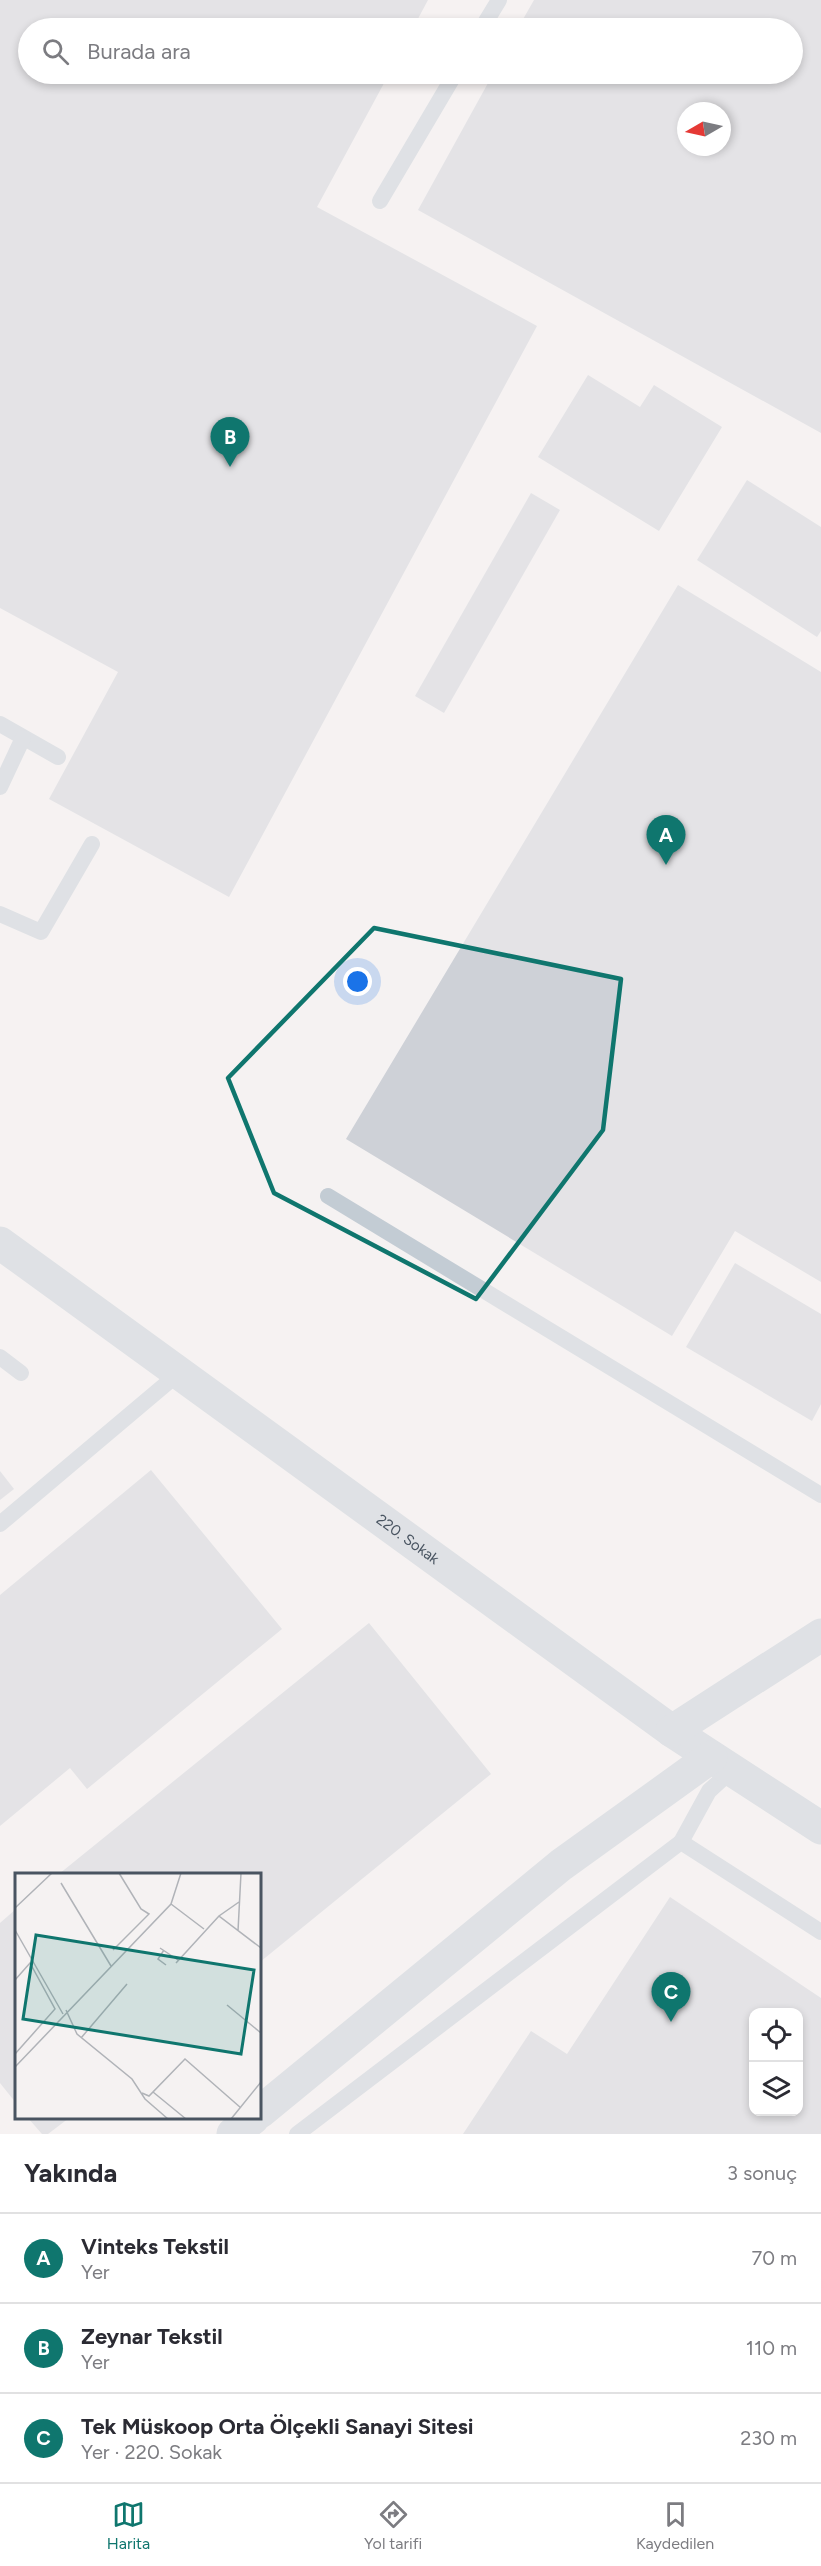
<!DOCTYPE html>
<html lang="tr">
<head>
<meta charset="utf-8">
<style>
	:root { --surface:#fff; --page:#f2f2f3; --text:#2b2b33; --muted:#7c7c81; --line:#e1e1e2; --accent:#0f766e }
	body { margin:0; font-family:Figtree,sans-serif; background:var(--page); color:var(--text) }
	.controls { position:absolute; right:18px; bottom:18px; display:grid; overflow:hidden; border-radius:12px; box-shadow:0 3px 9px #0003 }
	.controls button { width:54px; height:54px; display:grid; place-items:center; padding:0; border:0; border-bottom:2px solid var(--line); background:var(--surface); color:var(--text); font:30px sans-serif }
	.compass { position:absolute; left:677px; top:102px; width:54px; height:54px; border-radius:50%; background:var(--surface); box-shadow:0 3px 9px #0003; rotate:261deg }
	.you { position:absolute; left:358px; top:982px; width:21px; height:21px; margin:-15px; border:4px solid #fff; border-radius:50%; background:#1a73e8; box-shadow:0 0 0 9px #1a73e833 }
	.badge { display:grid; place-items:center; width:39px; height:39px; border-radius:50%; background:var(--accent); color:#fff; font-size:20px; font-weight:700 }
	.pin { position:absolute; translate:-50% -50px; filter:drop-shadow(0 2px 3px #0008) }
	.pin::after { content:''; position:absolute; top:32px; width:21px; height:18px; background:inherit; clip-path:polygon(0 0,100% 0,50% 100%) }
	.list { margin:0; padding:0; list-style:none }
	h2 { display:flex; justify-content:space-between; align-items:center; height:78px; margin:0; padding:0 24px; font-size:26px }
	h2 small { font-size:20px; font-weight:400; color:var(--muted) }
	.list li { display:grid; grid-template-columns:39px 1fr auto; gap:18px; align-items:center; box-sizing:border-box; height:90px; padding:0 24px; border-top:2px solid var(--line) }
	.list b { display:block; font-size:22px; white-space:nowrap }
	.list p { margin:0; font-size:20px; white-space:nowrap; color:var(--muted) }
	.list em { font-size:20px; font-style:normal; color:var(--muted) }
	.icon { flex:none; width:33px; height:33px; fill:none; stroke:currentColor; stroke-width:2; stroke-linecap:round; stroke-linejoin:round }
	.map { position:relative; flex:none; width:821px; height:2134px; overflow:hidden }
	.search { position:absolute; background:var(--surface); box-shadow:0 3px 9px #0003; left:18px; right:18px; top:18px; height:66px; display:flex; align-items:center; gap:15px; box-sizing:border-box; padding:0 21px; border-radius:33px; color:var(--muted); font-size:22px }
	.sheet { height:348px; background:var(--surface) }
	nav { display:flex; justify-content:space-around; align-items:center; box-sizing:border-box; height:84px; border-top:2px solid var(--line); background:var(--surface); font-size:16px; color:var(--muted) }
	nav a { display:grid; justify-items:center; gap:3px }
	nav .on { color:var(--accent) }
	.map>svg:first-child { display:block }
	.building { fill:#ced1d7; fill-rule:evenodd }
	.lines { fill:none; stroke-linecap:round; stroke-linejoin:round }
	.lane { stroke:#c3ccd4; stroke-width:16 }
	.street { stroke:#c3ccd4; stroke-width:33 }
	.marked { fill:none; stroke:#0f766e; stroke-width:4.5; stroke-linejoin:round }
	.labels { text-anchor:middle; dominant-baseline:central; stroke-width:5; stroke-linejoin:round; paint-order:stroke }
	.street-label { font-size:15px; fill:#495461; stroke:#fff }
	.inset-road { fill:none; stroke:#b0b3b8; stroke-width:1.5 }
	.view { fill:#0f766e; fill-opacity:0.15; stroke:#0f766e; stroke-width:3 }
	.inset-edge { fill:none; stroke:#495461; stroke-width:3 }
</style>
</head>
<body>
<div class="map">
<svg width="821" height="2134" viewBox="0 0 821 2134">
	<rect width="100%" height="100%" fill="#f5f2f2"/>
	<g class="building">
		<polygon points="0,0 428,0 413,28 28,28 28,74 389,74 317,207 537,326 229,897 49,799 118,672 0,608"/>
		<path d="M 534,0 L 821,0 L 821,433 L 418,210 L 493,74 L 792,74 L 792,28 L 518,28 ZM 686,111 L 722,111 L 722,147 L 686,147 Z"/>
		<polygon points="588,375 640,407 654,385 722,427 659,531 538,457"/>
		<polygon points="747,480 821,527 821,631 817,637 697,560"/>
		<polygon points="531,493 560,510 444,713 415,696"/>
		<polygon points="678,585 821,672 821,1282 735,1231 672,1336 346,1139"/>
		<polygon points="735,1263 821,1314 821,1404 812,1421 686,1347"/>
		<polygon points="151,1470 282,1629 87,1789 70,1768 0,1826 0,1595"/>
		<polygon points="0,1471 14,1489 0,1500"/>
		<polygon points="369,1623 491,1774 260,1962 260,1874 59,1874"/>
		<path d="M 670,1897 L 821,1998 L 821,2134 L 463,2134 L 531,2031 L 567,2054 ZM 754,2012 L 798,2012 L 798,2112 L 753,2112 Z"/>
		<polygon points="16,1909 16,2103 0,2083 0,1923"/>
		<polygon points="28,2118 69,2118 48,2134 42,2134"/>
	</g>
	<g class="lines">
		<g class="lane">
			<polyline points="482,28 499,0"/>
			<polyline points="380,201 455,74"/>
			<polyline points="0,724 58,757"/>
			<polyline points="0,787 23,738"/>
			<polyline points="0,914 41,932 92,844"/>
			<polyline points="328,1196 821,1495"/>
			<polyline points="0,1357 21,1373"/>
			<polyline points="0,1524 179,1373"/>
			<polyline points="681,1842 709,1791 732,1770"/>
			<polyline points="297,2134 681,1842 821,1932"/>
		</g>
		<g class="street">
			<path id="s1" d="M 0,1243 L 672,1731 L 821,1828"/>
			<polyline points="672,1731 821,1635"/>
			<polyline points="260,2112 561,1865 711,1757"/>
			<polyline points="233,2134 253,2118"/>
		</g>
	</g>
	<path d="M0 0H821V2134H0ZM 374,928 L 621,979 L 603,1130 L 476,1299 L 274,1193 L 228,1078 Z" fill="#f5f2f2" fill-opacity=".55" fill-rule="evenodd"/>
	<path class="marked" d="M 374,928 L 621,979 L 603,1130 L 476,1299 L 274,1193 L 228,1078 Z"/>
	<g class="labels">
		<g class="street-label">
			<text stroke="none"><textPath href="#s1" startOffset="504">220. Sokak</textPath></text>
		</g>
	</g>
	<g transform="translate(15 1873)">
		<rect width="246" height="246" fill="#f5f2f2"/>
		<path class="inset-road" d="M 46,10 L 96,93M 224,29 L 204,43 L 246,75M 156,31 L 189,56M 0,35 L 37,0M 0,57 L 48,141M 223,58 L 226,0M 145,75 L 163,87M 98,77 L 134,41 L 126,36 L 104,0M 149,77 L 143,86 L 151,92M 161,90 L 204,43M 0,107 L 15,90 L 40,136 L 0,181M 212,132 L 246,160M 51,137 L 62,161 L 117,206 L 130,226 L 153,246M 66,165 L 112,111M 0,194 L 156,31 L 166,0M 138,219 L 171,246M 127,220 L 134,223 L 170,186 L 226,235M 216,246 L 246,209"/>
		<path class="view" d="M 21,62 L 239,97 L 226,181 L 8,146 Z"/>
		<rect width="246" height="246" class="inset-edge"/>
	</g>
</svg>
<div class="controls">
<button><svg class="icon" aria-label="locate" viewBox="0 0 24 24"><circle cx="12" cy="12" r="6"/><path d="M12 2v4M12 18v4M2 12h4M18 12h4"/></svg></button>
<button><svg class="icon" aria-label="layers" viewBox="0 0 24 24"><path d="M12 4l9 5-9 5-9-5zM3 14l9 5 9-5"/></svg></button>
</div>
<svg class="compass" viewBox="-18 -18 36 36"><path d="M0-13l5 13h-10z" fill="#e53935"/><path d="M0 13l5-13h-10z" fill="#7c7c81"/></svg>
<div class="you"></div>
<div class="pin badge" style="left:666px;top:865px">A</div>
<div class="pin badge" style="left:230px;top:467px">B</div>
<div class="pin badge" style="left:671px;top:2022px">C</div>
<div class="search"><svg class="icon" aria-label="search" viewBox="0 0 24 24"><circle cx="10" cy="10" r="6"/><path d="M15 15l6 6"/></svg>Burada ara</div>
</div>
<section class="sheet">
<h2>Yakında<small>3 sonuç</small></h2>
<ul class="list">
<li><span class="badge">A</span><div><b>Vinteks Tekstil</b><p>Yer</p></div><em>70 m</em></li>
<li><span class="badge">B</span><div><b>Zeynar Tekstil</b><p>Yer</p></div><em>110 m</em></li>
<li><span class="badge">C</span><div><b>Tek Müskoop Orta Ölçekli Sanayi Sitesi</b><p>Yer · 220. Sokak</p></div><em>230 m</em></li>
</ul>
</section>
<nav>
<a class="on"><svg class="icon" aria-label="map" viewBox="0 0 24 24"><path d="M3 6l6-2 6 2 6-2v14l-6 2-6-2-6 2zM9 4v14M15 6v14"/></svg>Harita</a>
<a><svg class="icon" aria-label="directions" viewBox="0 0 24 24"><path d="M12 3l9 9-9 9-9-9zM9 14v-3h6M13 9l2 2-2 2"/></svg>Yol tarifi</a>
<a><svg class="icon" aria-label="saved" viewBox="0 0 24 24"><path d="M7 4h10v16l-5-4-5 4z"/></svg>Kaydedilen</a>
</nav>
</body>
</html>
